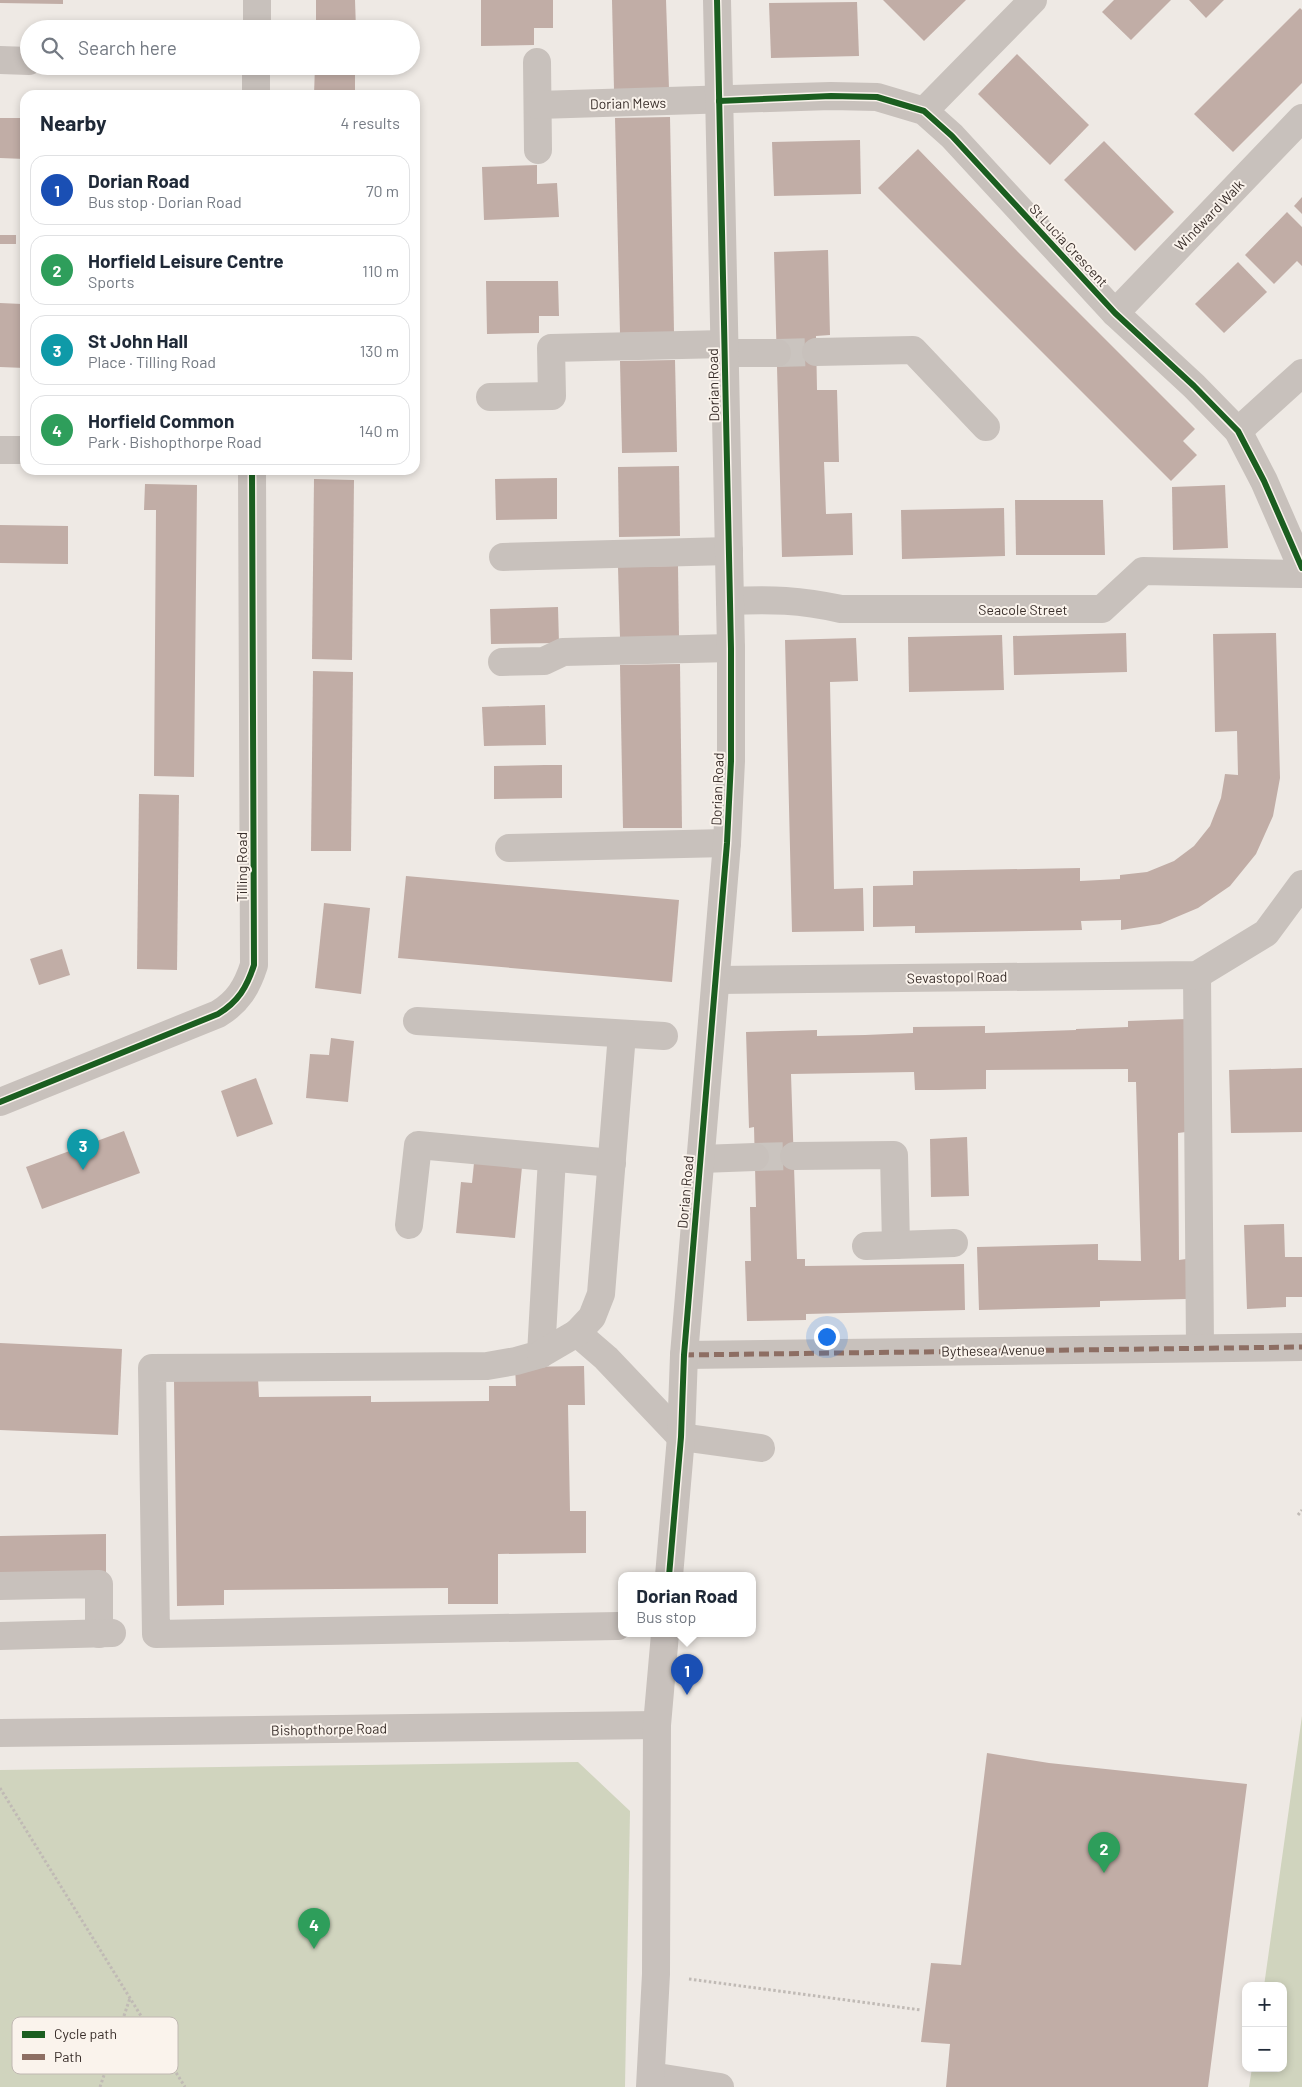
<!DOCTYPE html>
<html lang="en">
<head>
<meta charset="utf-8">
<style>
	:root { --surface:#fff; --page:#f6f6f7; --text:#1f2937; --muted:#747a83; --line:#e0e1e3; --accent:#786f6b }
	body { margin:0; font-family:Barlow,sans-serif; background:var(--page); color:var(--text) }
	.controls { position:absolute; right:15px; bottom:15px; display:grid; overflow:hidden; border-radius:10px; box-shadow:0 2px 8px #0003 }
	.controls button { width:45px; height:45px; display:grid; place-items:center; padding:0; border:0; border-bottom:1px solid var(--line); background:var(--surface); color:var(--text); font:25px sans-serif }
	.you { position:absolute; left:826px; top:1336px; width:18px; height:18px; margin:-12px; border:4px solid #fff; border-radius:50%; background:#1a73e8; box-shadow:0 0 0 8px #1a73e833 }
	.badge { display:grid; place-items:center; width:32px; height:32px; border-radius:50%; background:var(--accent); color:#fff; font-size:16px; font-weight:700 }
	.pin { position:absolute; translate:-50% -41px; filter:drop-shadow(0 1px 2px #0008) }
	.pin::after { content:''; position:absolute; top:26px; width:18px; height:15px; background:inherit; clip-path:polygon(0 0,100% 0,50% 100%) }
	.popup { position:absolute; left:618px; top:1572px; width:138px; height:65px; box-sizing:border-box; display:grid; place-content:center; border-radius:10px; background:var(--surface); filter:drop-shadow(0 1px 4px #0005); font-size:16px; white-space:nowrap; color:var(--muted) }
	.popup b { font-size:19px; color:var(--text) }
	.popup::after { content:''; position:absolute; left:50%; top:100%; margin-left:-10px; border:10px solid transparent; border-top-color:var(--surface) }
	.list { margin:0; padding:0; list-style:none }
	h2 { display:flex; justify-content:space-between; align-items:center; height:65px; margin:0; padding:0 20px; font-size:21px }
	h2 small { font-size:16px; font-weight:400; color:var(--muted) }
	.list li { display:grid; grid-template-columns:32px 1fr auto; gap:15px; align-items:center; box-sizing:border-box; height:70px; margin:0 10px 10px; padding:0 10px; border:1px solid var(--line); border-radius:15px }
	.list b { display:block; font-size:19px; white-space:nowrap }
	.list p { margin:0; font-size:16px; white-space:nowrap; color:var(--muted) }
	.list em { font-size:16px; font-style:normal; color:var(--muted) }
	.icon { flex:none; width:28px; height:28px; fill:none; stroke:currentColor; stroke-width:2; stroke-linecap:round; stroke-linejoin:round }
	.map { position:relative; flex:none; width:1302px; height:2087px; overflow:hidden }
	.search { position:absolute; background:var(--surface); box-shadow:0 2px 8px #0003; left:20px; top:20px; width:400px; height:55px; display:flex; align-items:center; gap:12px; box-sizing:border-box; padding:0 18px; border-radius:28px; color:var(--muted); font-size:19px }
	.panel { position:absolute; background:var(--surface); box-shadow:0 2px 8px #0003; left:20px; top:90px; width:400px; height:385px; border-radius:15px }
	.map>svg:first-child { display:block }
	.green { fill:#d0d4be }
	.building { fill:#c1ada6 }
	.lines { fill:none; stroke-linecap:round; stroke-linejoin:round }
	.minor-tunnel { stroke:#cac4bf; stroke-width:28; stroke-dasharray:28 14; stroke-linecap:butt }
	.path { stroke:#c0bab5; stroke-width:3; stroke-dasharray:2.5 2.5; stroke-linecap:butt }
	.minor { stroke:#c8c1bc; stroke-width:28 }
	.quiet { stroke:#8d6e63; stroke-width:5; stroke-dasharray:10 5; stroke-linecap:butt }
	.cycleway-casing { stroke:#faf3ec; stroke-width:9 }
	.cycleway { stroke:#1b5e20; stroke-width:6 }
	.labels { text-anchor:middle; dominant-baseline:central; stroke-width:4; stroke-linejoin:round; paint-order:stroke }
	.street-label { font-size:14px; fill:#392e2a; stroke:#faf3ec }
	.key { fill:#faf3ec; stroke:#c0b8b2; stroke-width:1 }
	.key-label { font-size:14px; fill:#392e2a }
</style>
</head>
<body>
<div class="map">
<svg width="1302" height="2087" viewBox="0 0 1302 2087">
	<rect width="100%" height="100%" fill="#eee9e4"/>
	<g class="green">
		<polygon points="1302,1716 1302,2087 1249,2087 1252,2068 1283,2068 1283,1986 1264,1986"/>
		<polygon points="578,1762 630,1811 625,2087 0,2087 0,1770"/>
	</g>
	<g class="building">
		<polygon points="0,0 63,0 63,4 0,3"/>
		<polygon points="316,0 355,0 356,29 316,29"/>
		<polygon points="481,0 553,0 553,28 534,28 534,45 481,46"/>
		<polygon points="612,0 666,0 669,89 614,90"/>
		<polygon points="883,0 966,0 924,41"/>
		<polygon points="1114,0 1171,0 1131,40 1102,12"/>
		<polygon points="1189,0 1224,0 1206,18"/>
		<polygon points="857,2 859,56 771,58 769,3"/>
		<polygon points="1300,8 1302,10 1302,83 1233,152 1194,114"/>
		<polygon points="1017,54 1089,125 1050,165 978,94"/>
		<polygon points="315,66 355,66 355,95 314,95"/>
		<polygon points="670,117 674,332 620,333 615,118"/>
		<polygon points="0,118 25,118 25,159 0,158"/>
		<polygon points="860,140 861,194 774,196 772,142"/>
		<polygon points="1104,141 1174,212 1135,251 1064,180"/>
		<polygon points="918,149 1020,254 1195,429 1183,441 1197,455 1171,481 878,188"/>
		<polygon points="537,165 537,184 557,183 559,217 484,220 482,167"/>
		<polygon points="1302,197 1302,214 1294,206"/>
		<polygon points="1287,212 1302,227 1302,266 1297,261 1274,284 1245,255"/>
		<rect x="0" y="235" width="16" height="9"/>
		<polygon points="828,250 830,335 816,336 817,390 837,390 839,462 824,462 826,514 852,513 853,555 782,557 774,252"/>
		<polygon points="1238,262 1267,292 1224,333 1195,304"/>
		<polygon points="486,281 558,281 559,316 539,316 539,333 487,334"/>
		<polygon points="0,303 22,304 22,329 25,329 25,368 0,367"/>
		<polygon points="675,360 677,452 622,453 620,361"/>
		<polygon points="679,466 680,536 619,537 618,467"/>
		<polygon points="557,478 557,519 496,520 495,479"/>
		<polygon points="314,479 354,480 352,660 312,659"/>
		<polygon points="145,484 197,485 194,777 154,776 156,510 144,510"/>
		<polygon points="1225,485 1228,548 1173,550 1172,487"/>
		<polygon points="1015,500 1103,500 1105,555 1016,555"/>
		<polygon points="1004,508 1005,556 902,559 901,510"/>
		<polygon points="0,525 68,526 68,564 0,563"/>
		<polygon points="678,566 679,637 620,638 618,567"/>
		<polygon points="558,607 559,643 491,644 490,609"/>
		<polygon points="1126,633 1127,672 1014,675 1013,636"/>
		<polygon points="1276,633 1280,778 1273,816 1256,854 1230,886 1198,908 1160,924 1121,930 1121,920 1081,921 1082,930 915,933 915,926 873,927 873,886 913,885 913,871 1080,868 1080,881 1120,879 1120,875 1147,872 1174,861 1194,846 1210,826 1221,798 1225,774 1238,775 1237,731 1215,732 1213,634"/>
		<polygon points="1002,635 1004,690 909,692 908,637"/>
		<polygon points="856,638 858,681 830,682 834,889 863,888 864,931 792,932 785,640"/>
		<polygon points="680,664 682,828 623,828 620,665"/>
		<polygon points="313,671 353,672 351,851 311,851"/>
		<polygon points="545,705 546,745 484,746 482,707"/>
		<polygon points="545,765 562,765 562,798 494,799 494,766"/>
		<polygon points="139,794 179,795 177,970 137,969"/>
		<polygon points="406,876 679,900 672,982 398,958"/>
		<polygon points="324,903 370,908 361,994 315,988"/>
		<polygon points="62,949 70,975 39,985 30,959"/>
		<polygon points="1187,1019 1186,1132 1178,1133 1179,1260 1186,1259 1187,1299 1100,1301 1100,1307 979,1310 977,1247 1098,1244 1098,1260 1141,1261 1136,1082 1128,1082 1128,1069 986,1070 986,1089 939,1090 915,1090 914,1072 791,1074 797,1259 805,1259 805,1266 964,1264 965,1310 806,1314 806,1320 747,1321 745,1261 751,1261 750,1207 756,1207 754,1127 749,1128 746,1032 817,1030 817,1036 865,1035 913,1033 913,1027 985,1026 985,1033 1076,1030 1076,1029 1128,1027 1128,1021"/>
		<polygon points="331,1038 354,1041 348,1102 306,1098 310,1054 329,1055"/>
		<polygon points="1302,1068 1302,1132 1231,1133 1229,1070"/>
		<polygon points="256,1078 273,1124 237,1137 221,1091"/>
		<polygon points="124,1131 140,1173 42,1209 26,1167"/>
		<polygon points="967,1137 969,1196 931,1197 930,1139"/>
		<polygon points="474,1163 522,1167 515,1238 456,1233 461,1182 472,1183"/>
		<polygon points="1284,1224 1285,1257 1302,1257 1302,1297 1286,1297 1286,1307 1247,1309 1244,1225"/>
		<polygon points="0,1343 122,1349 118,1435 0,1430"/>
		<polygon points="584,1366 585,1405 568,1405 570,1511 586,1511 586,1553 498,1554 498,1604 448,1604 448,1588 224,1590 224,1605 177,1606 174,1381 258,1379 259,1397 371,1396 371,1402 489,1401 489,1386 516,1386 515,1367"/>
		<polygon points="106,1534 106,1575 0,1577 0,1536"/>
		<polygon points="987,1753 1049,1763 1247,1784 1208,2087 946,2087 950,2044 921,2042 931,1963 961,1965"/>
	</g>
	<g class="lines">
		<g class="minor-tunnel">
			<polyline points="777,353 816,352"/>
			<polyline points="755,1157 794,1156"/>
		</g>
		<g class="path">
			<polyline points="1298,1515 1302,1510"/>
			<polyline points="0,1788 185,2087"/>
			<polyline points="689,1979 921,2010"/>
			<polyline points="100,2087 130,1998"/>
		</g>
		<g class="minor">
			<polyline points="257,29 257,0"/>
			<polyline points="0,60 29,61"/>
			<polyline points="537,62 538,150"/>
			<polyline points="256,95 256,66"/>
			<polyline points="538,105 831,96 877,97 924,111 952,136 1115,313 1194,386 1238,431 1264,481 1302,568"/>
			<polyline points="924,111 1033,0"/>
			<polyline points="1115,313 1302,118"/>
			<polyline points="816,352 913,350 986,427"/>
			<polyline points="725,353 777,353"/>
			<polyline points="490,397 552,396 551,348 725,344"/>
			<polyline points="1238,431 1302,373"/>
			<polyline points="0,450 25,450"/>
			<polyline points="503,557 729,551"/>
			<path d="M 730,601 C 771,599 800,600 841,609 L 1102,609 L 1143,571 L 1302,574"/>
			<polyline points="502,662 544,661 563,652 731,648"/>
			<polyline points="509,848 727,843"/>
			<polyline points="1197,975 1200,1348"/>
			<polyline points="717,980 1197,975 1266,933 1302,884"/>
			<polyline points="417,1021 664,1036"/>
			<path d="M 0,1102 L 218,1014 C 238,1002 247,987 254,965 L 252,470"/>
			<polyline points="794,1156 894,1155 896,1245"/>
			<polyline points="552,1158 541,1354 516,1361 487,1366 152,1368 156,1634 618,1626"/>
			<polyline points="701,1159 755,1157"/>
			<polyline points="409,1225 418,1145 612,1163"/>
			<polyline points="866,1246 954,1243"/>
			<polyline points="577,1333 606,1358 681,1437 761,1448"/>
			<polyline points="541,1354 577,1333 592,1317 601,1294 622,1034"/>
			<polyline points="684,1355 1302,1347"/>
			<polyline points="669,1576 681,1437 684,1355 727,843 731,761 731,648 717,0"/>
			<polyline points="0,1586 99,1584 99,1634"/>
			<polyline points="0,1636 112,1633"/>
			<polyline points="0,1733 657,1725"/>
			<polyline points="651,2076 720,2087"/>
			<polyline points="650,2087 656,1974 657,1725 665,1634"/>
		</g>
		<polyline class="quiet" points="684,1355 1302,1347"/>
		<defs>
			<g id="cycleway">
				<polyline points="719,101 831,96 877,97 924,111 952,136 1115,313 1194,386 1238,431 1264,481 1302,568"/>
				<path d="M 0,1102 L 218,1014 C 238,1002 247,987 254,965 L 252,470"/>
				<polyline points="669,1576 681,1437 684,1355 727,843 731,761 731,648 717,0"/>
			</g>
		</defs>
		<use href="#cycleway" class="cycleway-casing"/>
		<use href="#cycleway" class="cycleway"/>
	</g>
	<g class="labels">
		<g class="street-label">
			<text transform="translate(628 103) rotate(-1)">Dorian Mews</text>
			<text transform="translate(1209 215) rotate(-46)">Windward Walk</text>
			<text transform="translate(1069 245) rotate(47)">St Lucia Crescent</text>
			<text transform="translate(713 385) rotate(-91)">Dorian Road</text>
			<text x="1023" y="609">Seacole Street</text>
			<text transform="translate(717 789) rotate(-88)">Dorian Road</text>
			<text transform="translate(241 867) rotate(-90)">Tilling Road</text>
			<text transform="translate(957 977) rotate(-1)">Sevastopol Road</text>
			<text transform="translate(685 1192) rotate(-85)">Dorian Road</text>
			<text transform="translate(993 1350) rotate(-1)">Bythesea Avenue</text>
			<text transform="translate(329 1729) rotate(-1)">Bishopthorpe Road</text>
		</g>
	</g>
	<rect x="12" y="2017" width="166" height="57" rx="8" class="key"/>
	<rect x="22" y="2031" width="23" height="7" fill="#1b5e20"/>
	<rect x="22" y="2054" width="23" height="6" fill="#8d6e63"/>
	<g class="key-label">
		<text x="54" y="2039">Cycle path</text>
		<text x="54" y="2062">Path</text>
	</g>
</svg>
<div class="controls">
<button>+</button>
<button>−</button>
</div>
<div class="you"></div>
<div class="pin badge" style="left:687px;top:1695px;background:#1a4fb4">1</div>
<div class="popup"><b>Dorian Road</b>Bus stop</div>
<div class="pin badge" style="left:1104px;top:1873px;background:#2e9e5b">2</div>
<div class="pin badge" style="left:83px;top:1170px;background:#0f9aa8">3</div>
<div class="pin badge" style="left:314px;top:1949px;background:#2e9e5b">4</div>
<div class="search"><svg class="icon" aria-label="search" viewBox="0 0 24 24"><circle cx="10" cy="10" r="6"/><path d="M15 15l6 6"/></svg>Search here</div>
<section class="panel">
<h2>Nearby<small>4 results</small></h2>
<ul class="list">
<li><span class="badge" style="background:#1a4fb4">1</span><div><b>Dorian Road</b><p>Bus stop · Dorian Road</p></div><em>70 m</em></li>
<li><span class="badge" style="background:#2e9e5b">2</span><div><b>Horfield Leisure Centre</b><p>Sports</p></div><em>110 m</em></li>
<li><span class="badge" style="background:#0f9aa8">3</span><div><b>St John Hall</b><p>Place · Tilling Road</p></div><em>130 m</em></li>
<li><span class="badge" style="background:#2e9e5b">4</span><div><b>Horfield Common</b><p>Park · Bishopthorpe Road</p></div><em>140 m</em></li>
</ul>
</section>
</div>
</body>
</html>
